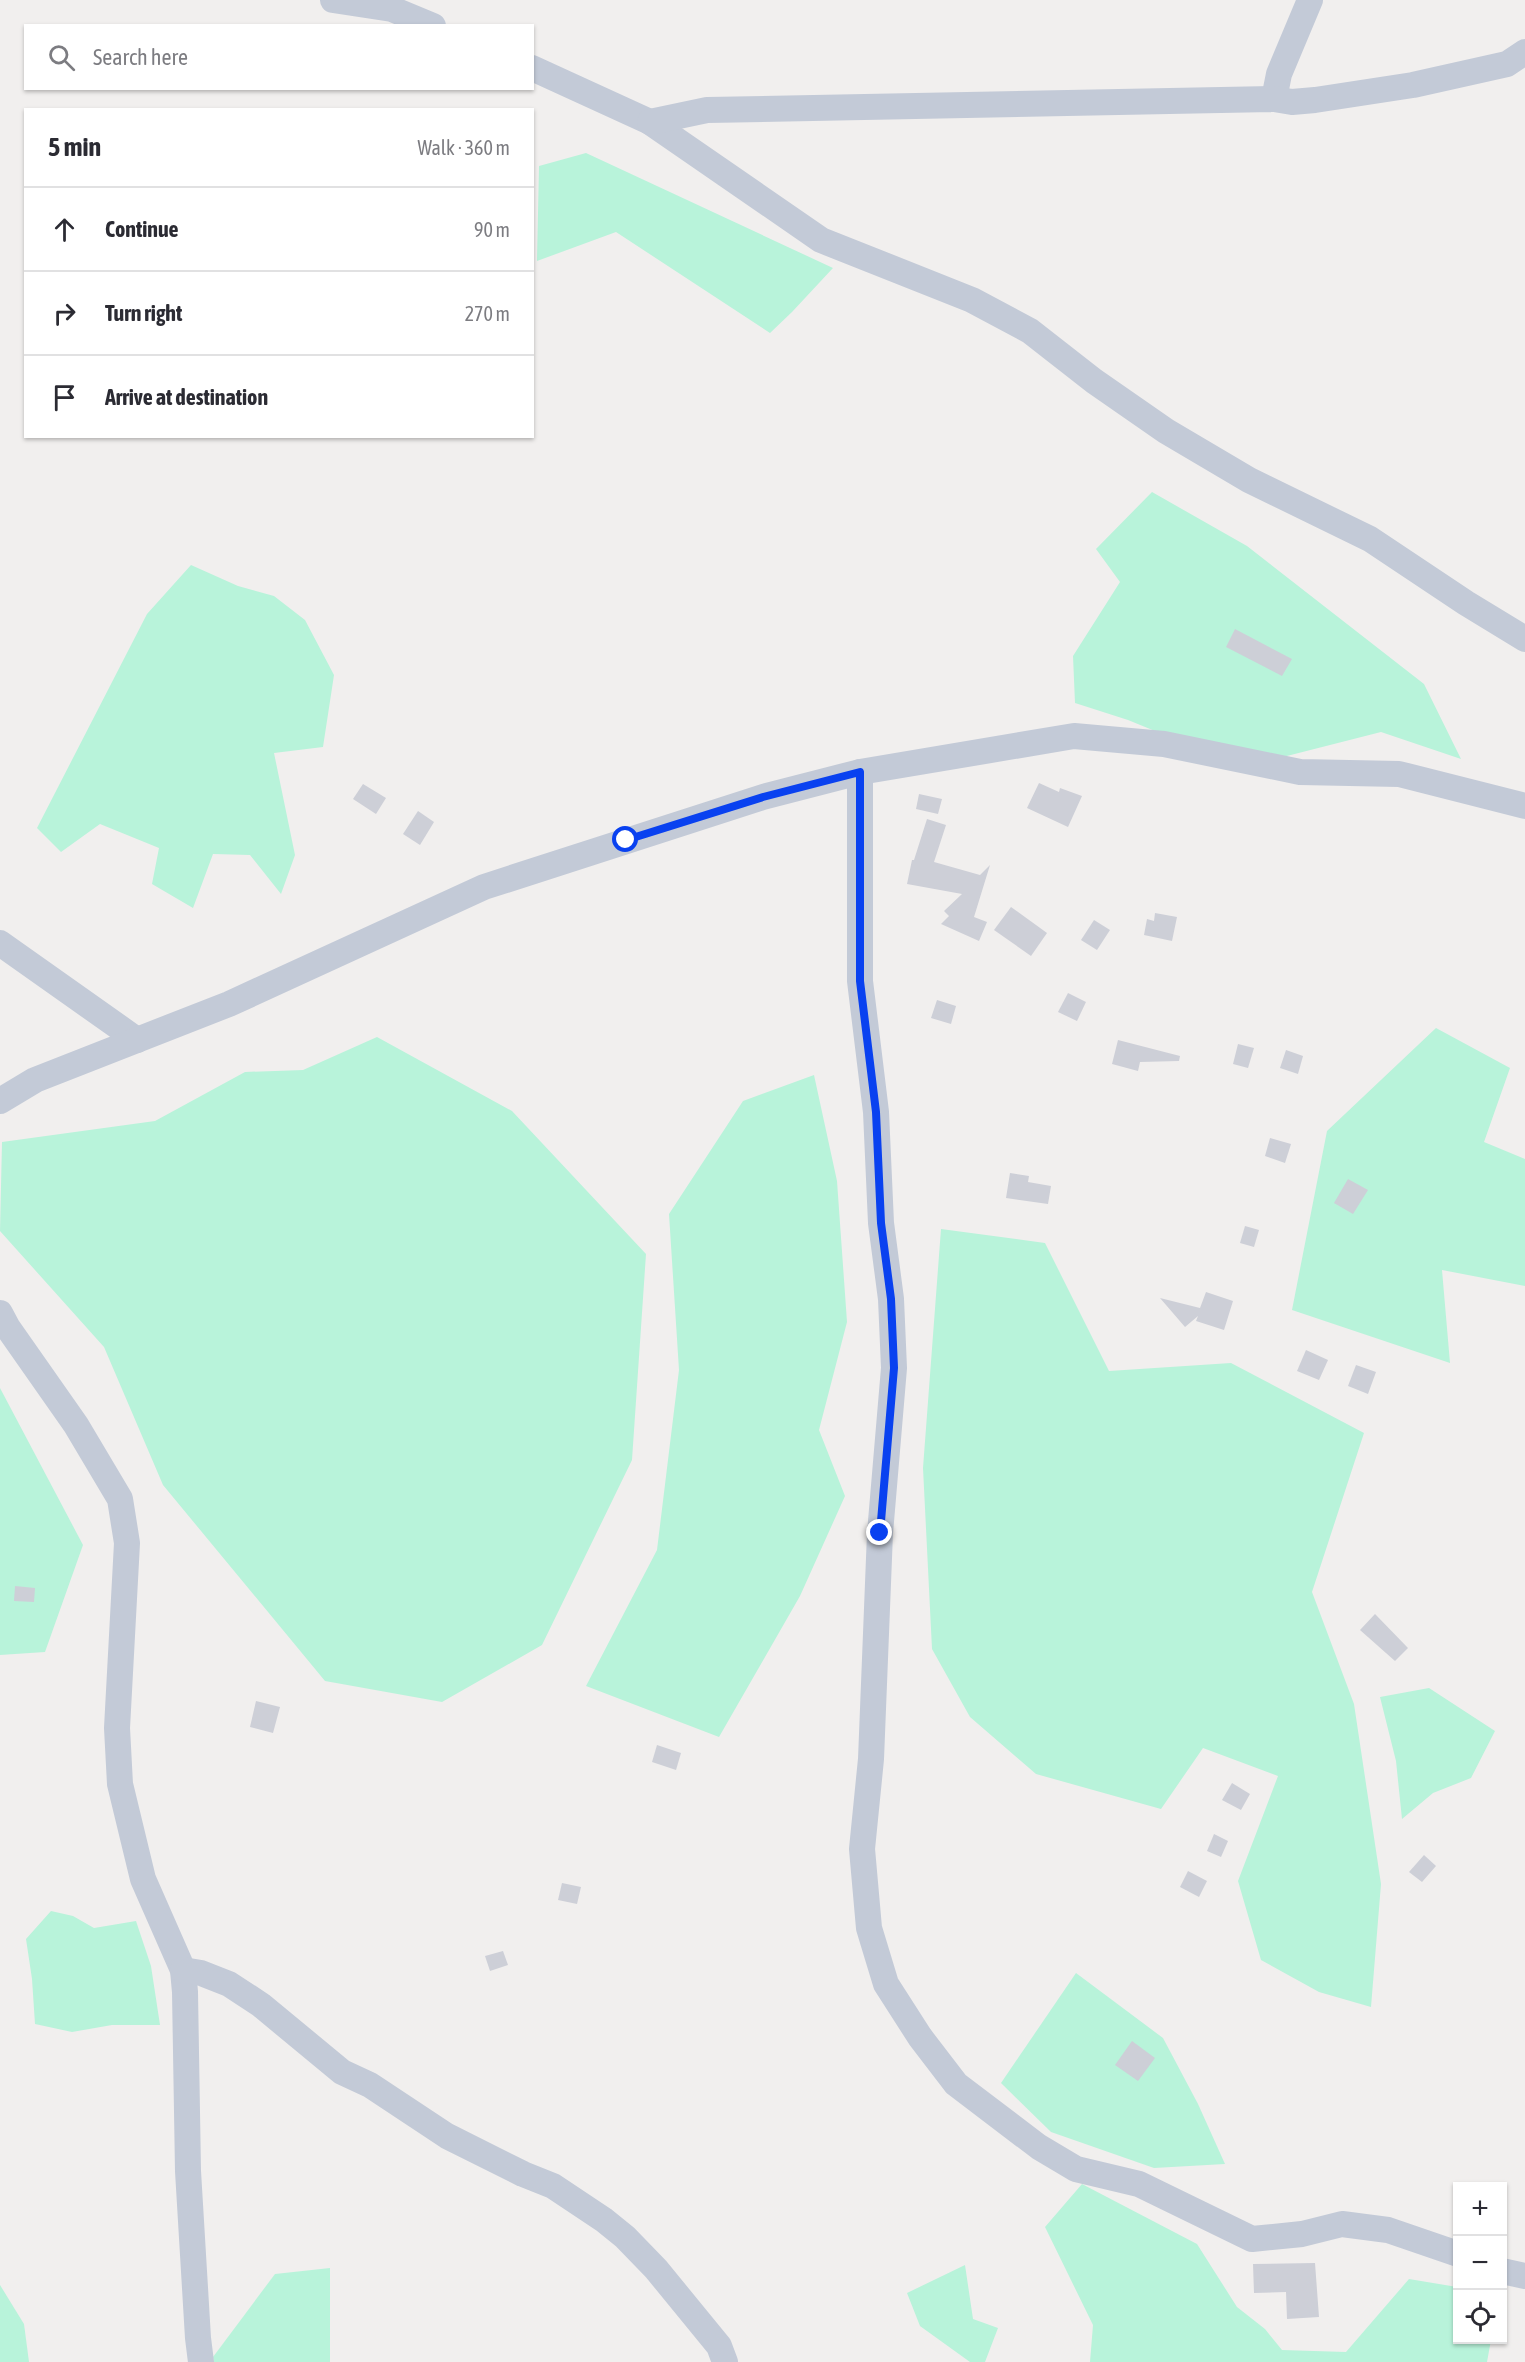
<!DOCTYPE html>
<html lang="en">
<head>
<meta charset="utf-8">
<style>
	:root { --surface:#fff; --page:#f2f2f3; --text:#2b2b33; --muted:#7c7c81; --line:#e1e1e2 }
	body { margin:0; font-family:"Asap Condensed",sans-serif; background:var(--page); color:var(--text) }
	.controls { position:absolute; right:18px; bottom:18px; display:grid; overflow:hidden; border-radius:0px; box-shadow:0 2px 4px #0004 }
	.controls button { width:54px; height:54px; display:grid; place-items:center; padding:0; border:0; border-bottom:2px solid var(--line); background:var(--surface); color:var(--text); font:30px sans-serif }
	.stop { position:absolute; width:18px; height:18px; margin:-14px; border:4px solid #0941f0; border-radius:50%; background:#fff }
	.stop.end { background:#0941f0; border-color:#fff; box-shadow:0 2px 6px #0008 }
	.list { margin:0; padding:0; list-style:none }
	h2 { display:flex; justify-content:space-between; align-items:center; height:78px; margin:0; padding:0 24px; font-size:26px }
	h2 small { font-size:20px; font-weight:400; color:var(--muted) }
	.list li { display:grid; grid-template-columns:39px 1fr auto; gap:18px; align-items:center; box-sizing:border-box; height:84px; padding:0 24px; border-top:2px solid var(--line) }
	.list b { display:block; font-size:22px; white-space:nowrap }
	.list em { font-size:20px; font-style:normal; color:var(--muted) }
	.icon { flex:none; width:33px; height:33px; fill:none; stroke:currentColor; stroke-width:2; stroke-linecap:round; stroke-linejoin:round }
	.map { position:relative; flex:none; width:1525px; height:2362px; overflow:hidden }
	.search { position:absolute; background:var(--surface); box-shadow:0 2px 4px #0004; left:24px; top:24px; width:510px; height:66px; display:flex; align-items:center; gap:15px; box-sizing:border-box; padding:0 21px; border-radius:0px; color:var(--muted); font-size:22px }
	.panel { position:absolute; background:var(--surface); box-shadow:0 2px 4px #0004; left:24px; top:108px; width:510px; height:330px; border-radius:0px }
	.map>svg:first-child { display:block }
	.green { fill:#b8f3da }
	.building { fill:#cdcfd7 }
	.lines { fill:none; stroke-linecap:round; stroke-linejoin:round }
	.minor { stroke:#c3cad7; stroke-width:26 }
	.route { stroke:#0941f0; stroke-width:8 }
</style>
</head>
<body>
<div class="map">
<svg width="1525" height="2362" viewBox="0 0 1525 2362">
	<rect width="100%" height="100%" fill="#f1efee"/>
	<g class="green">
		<polygon points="586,153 833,268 792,312 770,333 616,232 537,261 539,166"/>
		<polygon points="1152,492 1247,546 1424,684 1461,759 1381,732 1279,758 1177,740 1128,720 1075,703 1073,656 1120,582 1096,549"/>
		<polygon points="191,565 238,586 274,596 305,620 334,675 323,747 274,753 295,855 281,894 250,855 213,854 193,908 152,884 159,848 100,824 61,852 37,828 147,614"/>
		<polygon points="1436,1028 1510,1068 1484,1142 1525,1159 1525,1286 1442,1270 1450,1363 1292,1310 1327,1131"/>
		<polygon points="377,1037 512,1111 646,1254 632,1460 542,1645 442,1702 325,1681 163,1485 104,1347 0,1231 2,1142 155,1121 245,1072 303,1070"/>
		<polygon points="814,1075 837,1181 847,1322 819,1430 845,1496 800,1596 719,1737 586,1686 657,1550 679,1370 669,1214 743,1101"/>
		<polygon points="941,1229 1045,1243 1109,1371 1231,1363 1364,1433 1312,1592 1354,1704 1381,1884 1371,2007 1319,1992 1261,1960 1238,1881 1278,1776 1203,1748 1161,1809 1036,1774 970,1717 932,1649 923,1468"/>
		<polygon points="0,1388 83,1545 45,1652 0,1655"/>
		<polygon points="1429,1688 1495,1731 1471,1778 1433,1793 1402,1819 1396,1761 1380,1697"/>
		<polygon points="51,1911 73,1916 94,1928 136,1921 151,1966 160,2025 112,2025 72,2032 35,2024 32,1979 26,1939"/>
		<polygon points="1076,1973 1163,2038 1198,2104 1225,2164 1154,2168 1051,2132 1001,2083"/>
		<polygon points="1082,2184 1197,2244 1237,2307 1265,2329 1282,2350 1346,2352 1409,2279 1457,2287 1458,2340 1491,2340 1487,2362 1090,2362 1093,2325 1045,2227"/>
		<polygon points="965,2265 973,2319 998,2328 985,2362 970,2362 920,2326 907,2293"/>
		<polygon points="330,2268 330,2362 214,2362 213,2357 275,2274"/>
		<polygon points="0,2285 24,2324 29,2362 0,2362"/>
	</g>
	<g class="building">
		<polygon points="1235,629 1292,659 1282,676 1226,647"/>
		<polygon points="1039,783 1059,792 1060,788 1082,796 1068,827 1027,808"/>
		<polygon points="363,784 386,798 376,814 353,799"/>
		<polygon points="919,794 942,799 938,814 916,809"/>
		<polygon points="418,811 434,822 420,845 403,834"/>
		<polygon points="927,819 946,825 934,862 980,875 990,865 974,917 987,922 979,941 941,924 949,916 944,911 962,894 907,884 912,860 914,860"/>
		<polygon points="1011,907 1047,933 1031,956 994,930"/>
		<polygon points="1155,913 1177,917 1172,941 1144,935 1147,919 1154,921"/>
		<polygon points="1094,920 1110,930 1097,950 1081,940"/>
		<polygon points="1068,993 1086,1002 1077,1021 1058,1012"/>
		<polygon points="937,1000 956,1006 951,1024 931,1018"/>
		<polygon points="1118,1040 1180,1056 1179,1061 1140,1062 1138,1071 1112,1064"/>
		<polygon points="1238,1044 1254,1048 1248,1068 1233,1064"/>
		<polygon points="1286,1050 1303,1056 1298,1074 1280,1068"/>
		<polygon points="1270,1138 1291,1144 1285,1163 1265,1156"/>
		<polygon points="1010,1173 1029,1176 1028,1182 1051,1186 1048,1204 1006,1198"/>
		<polygon points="1348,1179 1368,1190 1353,1214 1334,1203"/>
		<polygon points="1245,1226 1259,1230 1254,1247 1240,1243"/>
		<polygon points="1206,1292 1233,1301 1224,1330 1196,1321 1198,1316 1185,1327 1160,1298 1200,1308"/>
		<polygon points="1306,1350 1328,1360 1319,1380 1297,1371"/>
		<polygon points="1356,1365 1376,1372 1368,1394 1348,1386"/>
		<polygon points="15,1586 35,1588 34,1602 14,1601"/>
		<polygon points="1375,1614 1408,1648 1395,1661 1360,1630"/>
		<polygon points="256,1701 280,1707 273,1733 250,1727"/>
		<polygon points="657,1745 681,1753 676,1770 652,1762"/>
		<polygon points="1232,1783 1250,1794 1241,1810 1222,1800"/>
		<polygon points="1214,1834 1228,1841 1221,1857 1207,1851"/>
		<polygon points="1424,1855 1436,1866 1422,1882 1409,1872"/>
		<polygon points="1188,1871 1207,1881 1199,1897 1180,1887"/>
		<polygon points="562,1883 581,1887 577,1904 558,1900"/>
		<polygon points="503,1951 508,1965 490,1971 485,1956"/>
		<polygon points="1132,2041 1155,2058 1138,2081 1115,2065"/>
		<polygon points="1315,2263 1319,2317 1287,2319 1286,2292 1254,2293 1253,2264"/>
	</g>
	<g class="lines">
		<g class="minor">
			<polyline points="333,0 392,9 433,26"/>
			<polyline points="532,68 650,122 821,240 972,300 1030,331 1094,381 1166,431 1249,480 1370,539 1466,603 1525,639"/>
			<polyline points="1274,99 1279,74 1310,0"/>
			<polyline points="650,122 707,110 1274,99 1292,102 1315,100 1413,85 1507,64 1525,52"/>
			<polyline points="860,772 860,981 876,1112 881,1223 891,1299 894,1368 880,1533 871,1759 862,1849 869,1928 886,1984 920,2037 956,2084 1039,2147 1076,2169 1139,2184 1252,2239 1302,2234 1342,2224 1388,2230 1458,2254"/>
			<polyline points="0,943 137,1040"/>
			<polyline points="0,1101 35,1080 229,1004 484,887 763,797 860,772 1074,736 1164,744 1300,772 1399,774 1525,806"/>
			<polyline points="0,1313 8,1328 76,1425 120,1499 127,1543 117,1728 120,1784 143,1879 183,1970 185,1992 188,2171 198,2338 201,2362"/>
			<polyline points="183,1970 201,1973 229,1984 261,2005 342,2072 370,2085 447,2136 523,2174 553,2186 604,2220 625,2237 656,2269 719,2346 725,2362"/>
			<polyline points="1502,2271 1525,2276"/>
		</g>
	</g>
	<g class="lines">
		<polyline class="route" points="626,840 763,797 860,772 860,981 876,1112 881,1223 891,1299 894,1368 880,1533"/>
	</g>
</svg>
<div class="controls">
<button>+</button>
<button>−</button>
<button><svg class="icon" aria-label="locate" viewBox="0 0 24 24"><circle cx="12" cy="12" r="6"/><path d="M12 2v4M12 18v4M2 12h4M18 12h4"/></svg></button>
</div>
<div class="stop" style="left:626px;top:840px"></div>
<div class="stop end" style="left:880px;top:1533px"></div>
<div class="search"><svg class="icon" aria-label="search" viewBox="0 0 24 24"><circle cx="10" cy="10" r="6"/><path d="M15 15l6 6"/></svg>Search here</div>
<section class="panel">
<h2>5 min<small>Walk · 360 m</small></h2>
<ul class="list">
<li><svg class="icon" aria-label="ahead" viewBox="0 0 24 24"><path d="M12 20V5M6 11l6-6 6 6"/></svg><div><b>Continue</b></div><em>90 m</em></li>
<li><svg class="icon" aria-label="right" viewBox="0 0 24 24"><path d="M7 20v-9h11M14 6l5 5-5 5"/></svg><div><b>Turn right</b></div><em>270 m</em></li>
<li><svg class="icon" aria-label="arrive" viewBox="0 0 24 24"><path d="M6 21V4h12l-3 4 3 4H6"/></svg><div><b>Arrive at destination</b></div></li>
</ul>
</section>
</div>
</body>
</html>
